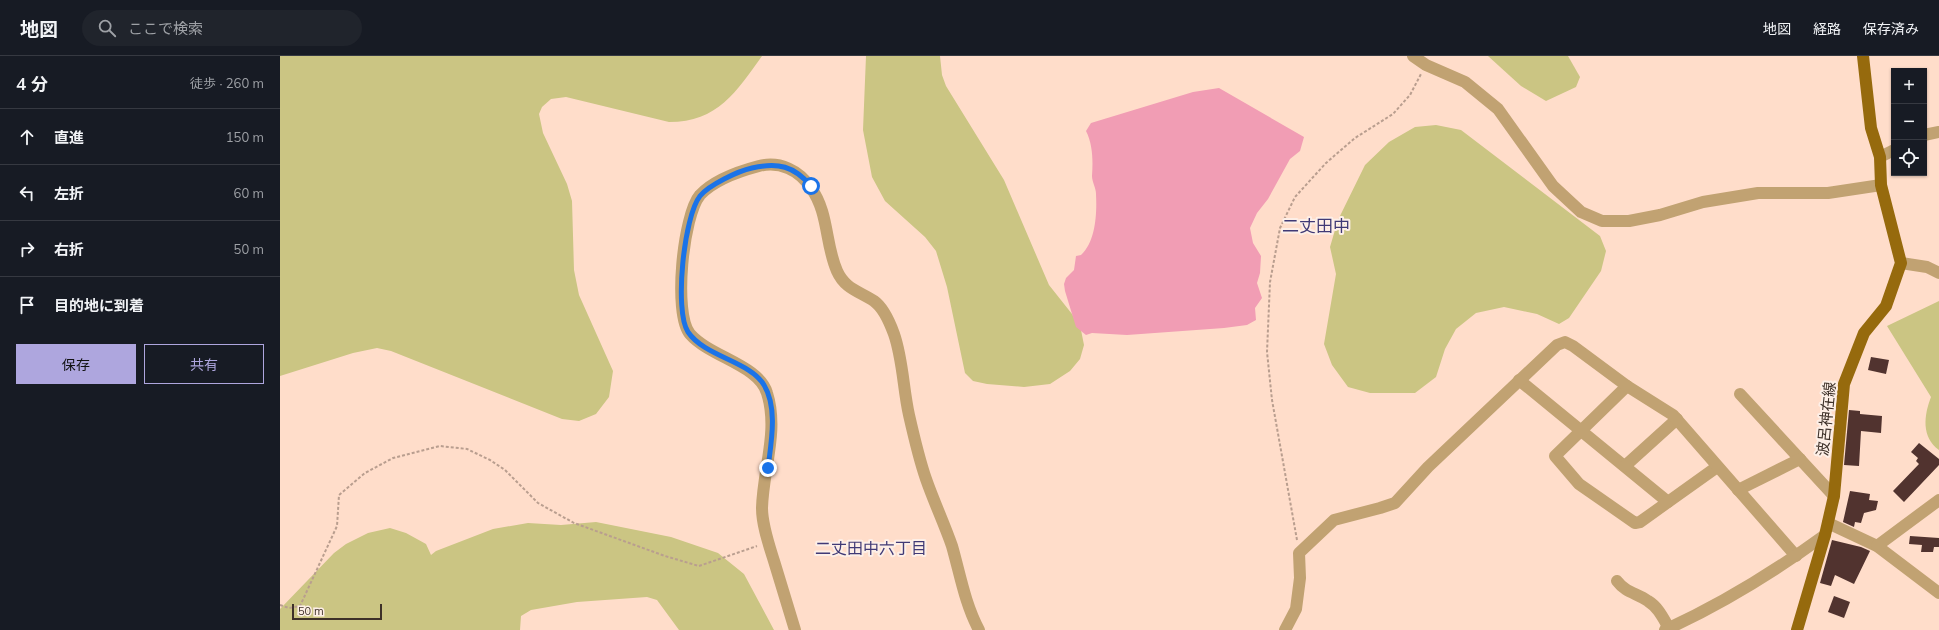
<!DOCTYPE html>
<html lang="ja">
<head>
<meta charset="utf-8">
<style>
	:root { --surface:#171b24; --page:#20242c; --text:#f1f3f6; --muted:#9ea1a6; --line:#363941; --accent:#aea6de }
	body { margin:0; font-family:Mulish,"Noto Sans JP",sans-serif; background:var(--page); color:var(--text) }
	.controls { position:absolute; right:12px; top:12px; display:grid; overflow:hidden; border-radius:0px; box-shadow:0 1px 3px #0004 }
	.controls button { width:36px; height:36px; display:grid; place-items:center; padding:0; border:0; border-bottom:1px solid var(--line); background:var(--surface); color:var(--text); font:20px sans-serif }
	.scale { position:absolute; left:12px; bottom:10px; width:90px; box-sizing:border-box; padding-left:4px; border:2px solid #3e3129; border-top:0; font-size:11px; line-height:14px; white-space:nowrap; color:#3e3129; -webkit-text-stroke:3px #fdefe7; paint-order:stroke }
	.stop { position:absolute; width:12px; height:12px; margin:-9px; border:3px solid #1a73e8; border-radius:50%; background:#fff }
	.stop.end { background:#1a73e8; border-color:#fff; box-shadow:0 1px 4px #0008 }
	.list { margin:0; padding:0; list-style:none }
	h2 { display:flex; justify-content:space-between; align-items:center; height:52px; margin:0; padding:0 16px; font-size:17px }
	h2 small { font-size:13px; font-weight:400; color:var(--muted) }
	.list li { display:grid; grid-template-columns:26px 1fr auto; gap:12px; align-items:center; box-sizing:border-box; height:56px; padding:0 16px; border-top:1px solid var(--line) }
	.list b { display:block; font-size:15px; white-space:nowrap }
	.list em { font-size:13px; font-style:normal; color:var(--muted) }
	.actions { display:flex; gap:8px; padding:12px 16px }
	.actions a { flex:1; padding:9px 0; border:1px solid var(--accent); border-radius:0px; text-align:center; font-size:14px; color:var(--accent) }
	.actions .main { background:var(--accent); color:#111 }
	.icon { flex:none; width:22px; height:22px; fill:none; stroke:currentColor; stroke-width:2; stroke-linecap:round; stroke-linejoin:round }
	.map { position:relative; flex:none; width:1659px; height:574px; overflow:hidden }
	header { display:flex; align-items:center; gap:24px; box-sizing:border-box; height:56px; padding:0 20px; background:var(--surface); border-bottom:1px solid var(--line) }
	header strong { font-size:19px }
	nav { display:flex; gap:22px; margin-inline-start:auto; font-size:14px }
	.search { width:280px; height:36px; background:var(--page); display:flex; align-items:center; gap:10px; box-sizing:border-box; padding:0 14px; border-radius:22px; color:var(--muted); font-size:15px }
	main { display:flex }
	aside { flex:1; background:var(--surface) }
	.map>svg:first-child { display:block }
	.green { fill:#cbc583 }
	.water { fill:#f19db4 }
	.building { fill:#51332f }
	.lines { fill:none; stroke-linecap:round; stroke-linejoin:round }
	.path { stroke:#b99e8f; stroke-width:2; stroke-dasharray:3 2; stroke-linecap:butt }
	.minor { stroke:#c1a272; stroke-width:12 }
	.major { stroke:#966a0d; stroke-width:12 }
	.route { stroke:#1a73e8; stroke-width:5 }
	.labels { text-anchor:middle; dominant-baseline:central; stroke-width:4; stroke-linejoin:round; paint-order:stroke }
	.street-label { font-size:15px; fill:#3e3129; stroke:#fdefe7 }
	.neighbourhood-label { font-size:16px; fill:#403a76; stroke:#fdefe7 }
	.quarter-label { font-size:17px; fill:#403a76; stroke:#fdefe7 }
</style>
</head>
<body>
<header>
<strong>地図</strong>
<div class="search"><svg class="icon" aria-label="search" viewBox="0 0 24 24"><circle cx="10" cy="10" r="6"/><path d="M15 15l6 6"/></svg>ここで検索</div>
<nav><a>地図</a><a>経路</a><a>保存済み</a></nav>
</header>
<main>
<aside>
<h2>4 分<small>徒歩 · 260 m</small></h2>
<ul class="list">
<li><svg class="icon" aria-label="ahead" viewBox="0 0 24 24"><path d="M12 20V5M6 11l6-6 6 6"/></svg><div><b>直進</b></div><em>150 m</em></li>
<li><svg class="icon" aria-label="left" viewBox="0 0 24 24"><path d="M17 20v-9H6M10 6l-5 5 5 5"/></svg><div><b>左折</b></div><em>60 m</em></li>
<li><svg class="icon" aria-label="right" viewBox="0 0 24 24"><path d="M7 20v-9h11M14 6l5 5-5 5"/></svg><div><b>右折</b></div><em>50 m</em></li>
<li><svg class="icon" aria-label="arrive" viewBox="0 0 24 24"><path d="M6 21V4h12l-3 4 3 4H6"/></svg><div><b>目的地に到着</b></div></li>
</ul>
<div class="actions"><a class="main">保存</a><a>共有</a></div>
</aside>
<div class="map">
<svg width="1659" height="574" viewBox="0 0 1659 574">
	<rect width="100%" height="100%" fill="#ffddca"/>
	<g class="green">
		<path d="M 0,0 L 482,0 C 456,36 438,66 389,66 L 286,41 L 271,43 L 262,51 L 259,58 L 263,77 L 287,128 L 292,145 L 294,214 L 299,239 L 333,315 L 329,341 L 316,358 L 299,365 L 282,363 L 111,295 L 97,292 L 73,297 L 0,320 Z"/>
		<polygon points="586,0 660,0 662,19 666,30 724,124 769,229 792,258 801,274 804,289 800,303 790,315 770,328 744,331 707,328 693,325 685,317 667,231 656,195 645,181 605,145 592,121 583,74"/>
		<polygon points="1208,0 1288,0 1300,21 1296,31 1266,45 1241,30"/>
		<polygon points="1156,69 1181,74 1320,180 1326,195 1321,215 1289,262 1279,268 1257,258 1224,251 1196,257 1176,273 1165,293 1156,321 1135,337 1090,337 1068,331 1052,309 1044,288 1056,218 1050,191 1058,164 1085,109 1109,86 1135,71"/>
		<path d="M 1659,245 L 1659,394 C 1641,381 1644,359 1651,341 L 1607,270 Z"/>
		<polygon points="316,466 391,481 438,497 464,518 494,574 399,574 377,544 367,541 297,546 251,554 241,560 240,574 0,574 0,553 54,497 66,488 88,477 110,472 126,477 146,488 151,499 156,495 213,473 248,467 281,469"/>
	</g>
	<path class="water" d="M 939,32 L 1024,81 L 1020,95 L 1010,103 L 988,143 L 977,157 L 970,172 L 973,187 L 981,200 L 980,217 L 977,227 L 982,242 L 975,252 L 976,264 L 967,269 L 944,272 L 847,279 L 812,277 L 806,279 L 796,271 L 785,235 L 784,228 L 786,222 L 794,214 L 796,200 L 801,199 C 816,185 817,157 816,138 C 816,132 812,126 812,120 C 813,105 813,89 806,75 L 811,67 L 913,36 Z"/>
	<g class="building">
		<polygon points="1591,301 1609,304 1606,318 1588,314"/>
		<polygon points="1569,354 1580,355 1580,358 1602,360 1601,377 1581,375 1579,410 1564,409"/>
		<polygon points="1639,387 1659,403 1659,409 1624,446 1613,435 1639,408 1636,405 1638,402 1631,396"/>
		<polygon points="1570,435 1590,438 1589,444 1598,445 1596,454 1584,457 1581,467 1575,466 1574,471 1563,466"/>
		<polygon points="1630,480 1659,482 1659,491 1654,491 1653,496 1641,496 1642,489 1629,488"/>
		<polygon points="1552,484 1581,491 1590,495 1574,528 1555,519 1551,530 1540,527"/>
		<polygon points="1554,540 1570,546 1564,562 1548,556"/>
	</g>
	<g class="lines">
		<g class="path">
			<polyline points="1017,484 992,344 987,296 990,226 1000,172 1015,141 1046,107 1075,82 1113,58 1130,39 1141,18"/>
			<polyline points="0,549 9,552 20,550 57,470 59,439 85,417 113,402 160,390 187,393 210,404 225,414 258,447 294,467 385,500 419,510 477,490"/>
		</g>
		<g class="minor">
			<polyline points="1133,0 1146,9 1185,26 1218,53 1273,130 1301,156 1322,165 1349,165 1380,159 1423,146 1478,137 1548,137 1601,129"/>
			<polyline points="1644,79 1659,76"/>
			<polyline points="1600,101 1614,94"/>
			<polyline points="1621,207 1647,211 1659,217"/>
			<polyline points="1239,324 1388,446"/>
			<polyline points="1347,330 1275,400 1299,428 1355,467 1360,466 1437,411"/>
			<polyline points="1460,338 1554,440"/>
			<polyline points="1345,410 1397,363"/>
			<polyline points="1458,434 1520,403"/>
			<polyline points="1548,467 1597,490 1659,537"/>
			<polyline points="1597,490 1659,444"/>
			<path d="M 1337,525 C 1346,537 1357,537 1368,545 C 1378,551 1383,562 1389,572"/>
			<path d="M 515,574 C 508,551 501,528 494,505 C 489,489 482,469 482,452 C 483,413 499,375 487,337 C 479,309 430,301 410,278 C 393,258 403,159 420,139 C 434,124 460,115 479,110 C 500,105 519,114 531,132 C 549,157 545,188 557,215 C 565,233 579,235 594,245 C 604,252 610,267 614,278 C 623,304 623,332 629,359 C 634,381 639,403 646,423 C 654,446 664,467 672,490 C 680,518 685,548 699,574"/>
			<polyline points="1005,574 1016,553 1020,522 1019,497 1054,464 1100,452 1115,447 1148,411 1277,289 1285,286 1293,290 1347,330 1393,359 1516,500"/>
			<path d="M 1385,574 C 1442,548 1494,516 1545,479"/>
		</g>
		<polyline class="major" points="1517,574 1545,479 1554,440 1564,328 1584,277 1606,250 1621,207 1601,129 1600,101 1591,72 1583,0"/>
	</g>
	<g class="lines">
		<path class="route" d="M 488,412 C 491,387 498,352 484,329 C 470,305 425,301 408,276 C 394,255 404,160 420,140 C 429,129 458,115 472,112 C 498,106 514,110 531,130"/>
	</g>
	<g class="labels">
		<g class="street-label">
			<text transform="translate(1546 363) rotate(-84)">波呂神在線</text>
		</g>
		<g class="neighbourhood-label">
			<text x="591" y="492">二丈田中六丁目</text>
		</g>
		<g class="quarter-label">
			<text x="1036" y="169">二丈田中</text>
		</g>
	</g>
</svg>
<div class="controls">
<button>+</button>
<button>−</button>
<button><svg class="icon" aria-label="locate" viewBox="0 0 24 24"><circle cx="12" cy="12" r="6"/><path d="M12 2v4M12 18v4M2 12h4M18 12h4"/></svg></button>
</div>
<div class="scale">50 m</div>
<div class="stop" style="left:531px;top:130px"></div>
<div class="stop end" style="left:488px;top:412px"></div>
</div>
</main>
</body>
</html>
